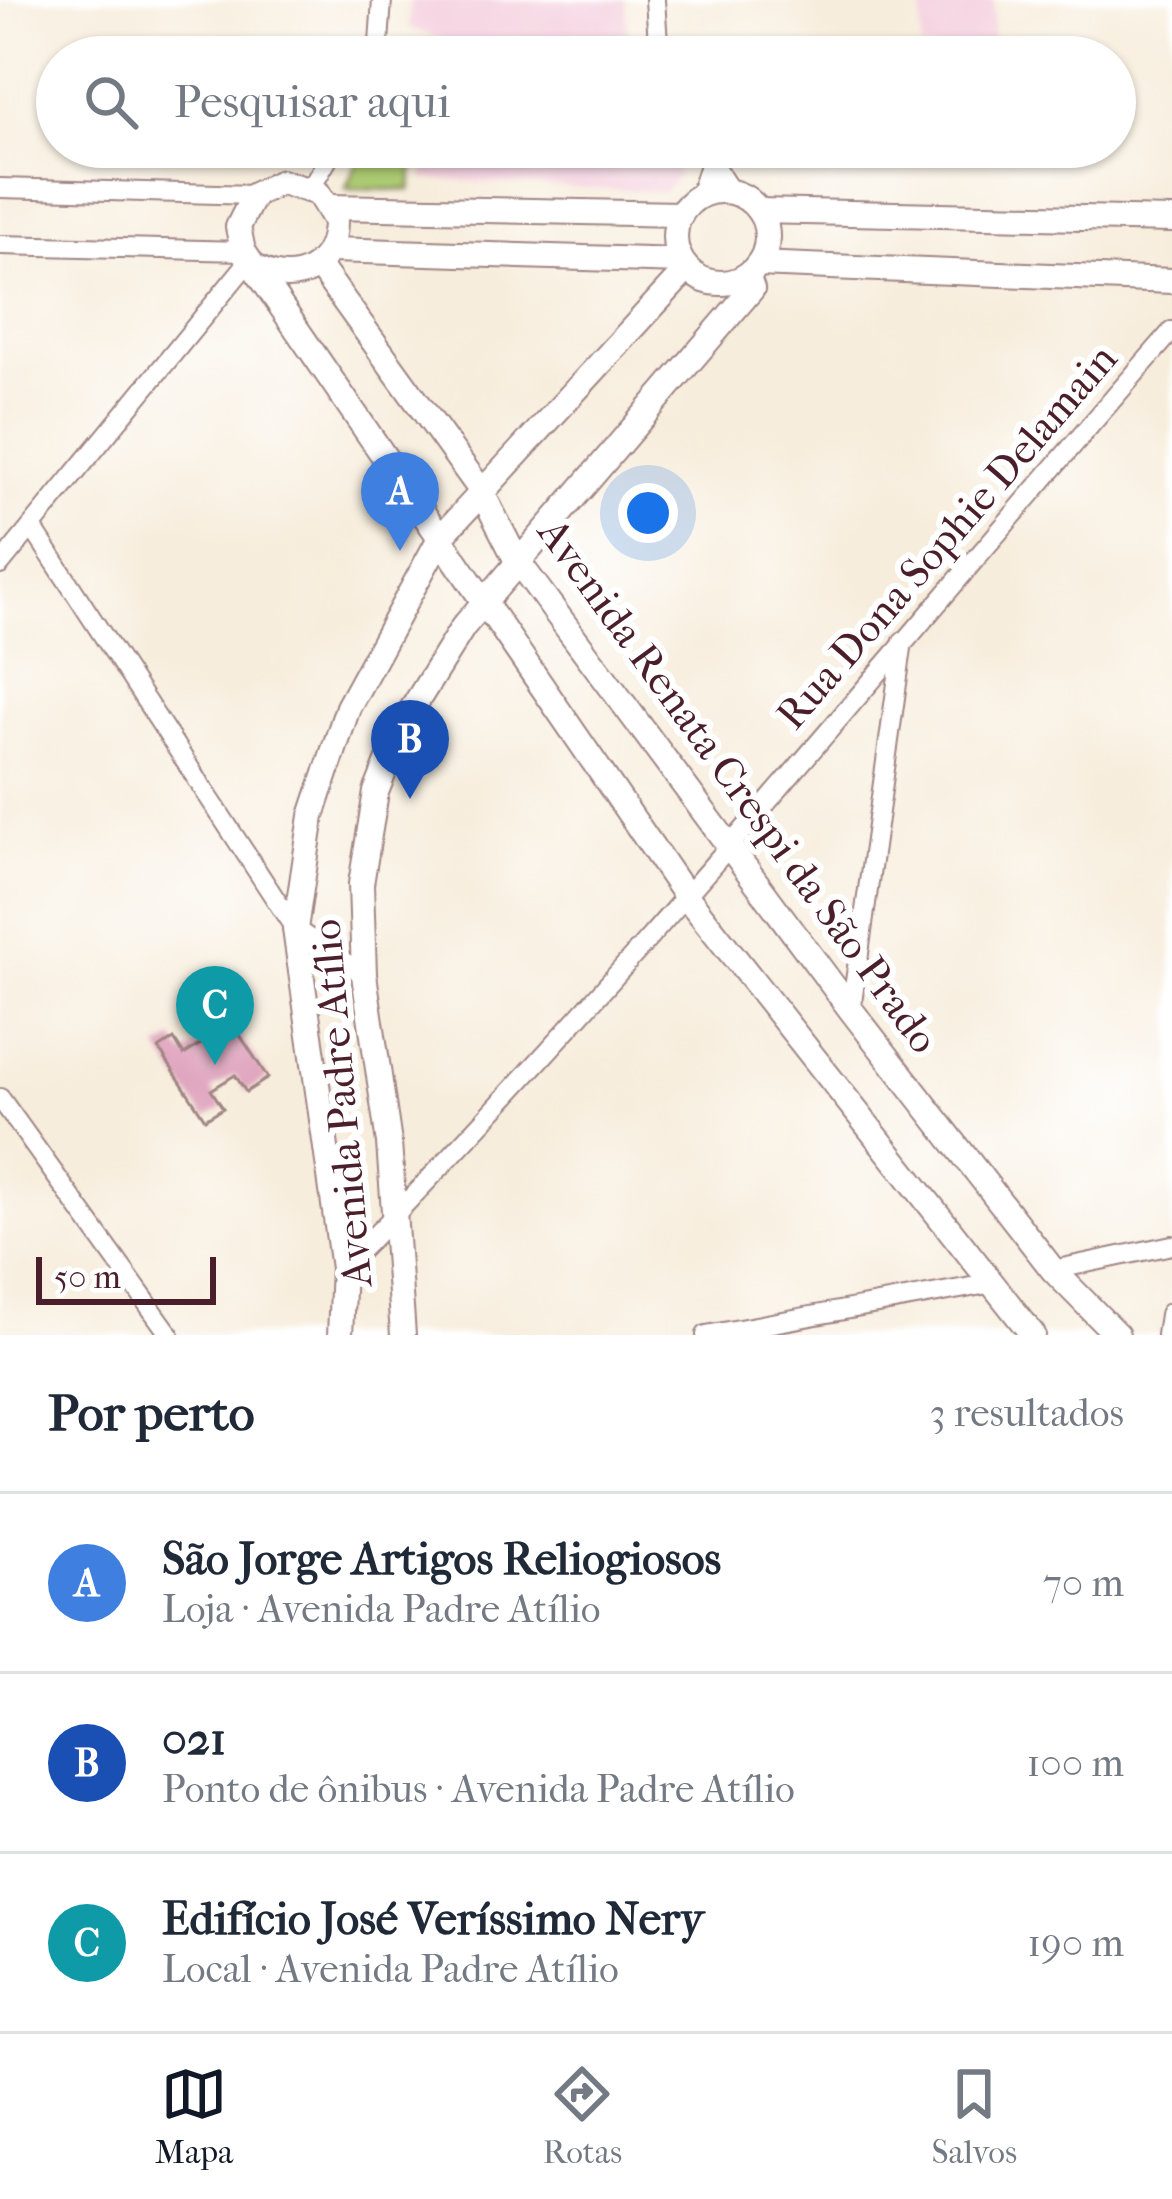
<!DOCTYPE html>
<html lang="pt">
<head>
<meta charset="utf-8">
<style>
	:root { --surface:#fff; --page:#f6f6f7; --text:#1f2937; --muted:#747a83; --line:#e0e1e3; --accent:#111827 }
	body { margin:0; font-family:"IM FELL French Canon",serif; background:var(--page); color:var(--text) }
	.scale { position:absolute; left:36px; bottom:30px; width:180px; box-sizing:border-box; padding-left:12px; border:6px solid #4a1f2b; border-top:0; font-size:33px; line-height:42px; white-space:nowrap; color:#4a1f2b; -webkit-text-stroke:9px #fff; paint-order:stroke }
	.you { position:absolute; left:648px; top:513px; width:42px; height:42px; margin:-30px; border:9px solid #fff; border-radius:50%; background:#1a73e8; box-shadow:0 0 0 18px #1a73e833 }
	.badge { display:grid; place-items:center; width:78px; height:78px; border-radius:50%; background:var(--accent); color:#fff; font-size:39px; font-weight:700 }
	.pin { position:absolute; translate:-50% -99px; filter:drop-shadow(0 3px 6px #0008) }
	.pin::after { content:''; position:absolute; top:63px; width:42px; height:36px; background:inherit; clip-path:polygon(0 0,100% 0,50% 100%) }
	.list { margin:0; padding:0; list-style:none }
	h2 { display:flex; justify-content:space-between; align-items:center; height:156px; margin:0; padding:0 48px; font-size:51px }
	h2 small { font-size:39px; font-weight:400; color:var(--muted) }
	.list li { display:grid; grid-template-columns:78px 1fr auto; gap:36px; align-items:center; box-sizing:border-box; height:180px; padding:0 48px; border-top:3px solid var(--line) }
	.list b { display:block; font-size:45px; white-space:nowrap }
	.list p { margin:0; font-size:39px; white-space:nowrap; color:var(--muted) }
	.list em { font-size:39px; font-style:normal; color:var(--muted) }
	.icon { flex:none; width:66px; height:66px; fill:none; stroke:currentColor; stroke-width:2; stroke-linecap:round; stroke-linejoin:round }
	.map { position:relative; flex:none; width:1172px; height:1335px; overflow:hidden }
	.search { position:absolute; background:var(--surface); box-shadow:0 3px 9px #0004; left:36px; right:36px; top:36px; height:132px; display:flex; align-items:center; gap:30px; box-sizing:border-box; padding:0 42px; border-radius:66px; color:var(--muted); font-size:45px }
	.sheet { height:696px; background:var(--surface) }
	nav { display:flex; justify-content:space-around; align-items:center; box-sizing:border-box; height:168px; border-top:3px solid var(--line); background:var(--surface); font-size:33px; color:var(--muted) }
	nav a { display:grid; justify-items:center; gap:6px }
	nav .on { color:var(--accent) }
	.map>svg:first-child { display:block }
	.built { fill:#f4cfdd }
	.green { fill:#acca72; stroke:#7b744e; stroke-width:3 }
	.building { fill:#dfa3bd }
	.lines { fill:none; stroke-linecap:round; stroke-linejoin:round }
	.minor-casing { stroke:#a08684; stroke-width:22 }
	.tertiary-casing { stroke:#a08684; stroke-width:28 }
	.minor { stroke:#fff; stroke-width:18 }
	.tertiary { stroke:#fff; stroke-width:24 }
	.labels { text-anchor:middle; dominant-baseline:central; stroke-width:12; stroke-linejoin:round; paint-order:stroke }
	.street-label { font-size:42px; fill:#4a1f2b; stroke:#fff }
</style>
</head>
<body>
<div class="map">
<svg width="1172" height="1335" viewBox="0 0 1172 1335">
	<rect width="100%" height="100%" fill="#fff"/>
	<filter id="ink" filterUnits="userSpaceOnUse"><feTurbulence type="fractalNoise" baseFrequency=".00833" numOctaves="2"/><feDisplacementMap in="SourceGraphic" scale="24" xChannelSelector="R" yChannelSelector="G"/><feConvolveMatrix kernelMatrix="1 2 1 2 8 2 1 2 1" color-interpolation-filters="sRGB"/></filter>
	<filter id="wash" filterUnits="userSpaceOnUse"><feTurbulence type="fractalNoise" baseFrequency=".004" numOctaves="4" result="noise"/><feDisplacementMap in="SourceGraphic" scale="48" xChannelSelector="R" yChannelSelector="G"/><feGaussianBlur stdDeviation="2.7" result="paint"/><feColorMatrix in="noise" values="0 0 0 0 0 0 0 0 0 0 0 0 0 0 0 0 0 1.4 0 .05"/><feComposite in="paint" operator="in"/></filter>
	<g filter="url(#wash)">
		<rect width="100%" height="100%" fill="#f7eddc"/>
		<g class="built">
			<polygon points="410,0 626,0 628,57 442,57 444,39 409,28"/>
			<polygon points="922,0 994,0 993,50 921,48"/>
			<polygon points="428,147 674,147 677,176 663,192 423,179"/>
		</g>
		<polygon class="green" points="364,147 417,147 410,190 346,189"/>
		<g id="blocks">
			<polygon class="building" points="219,1003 268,1078 246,1092 235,1075 211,1090 223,1108 205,1119 159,1049 174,1039 184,1055 210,1038 196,1018"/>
		</g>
	</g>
	<g filter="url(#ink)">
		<use href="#blocks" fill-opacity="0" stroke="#a08684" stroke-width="3"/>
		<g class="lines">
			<defs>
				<g id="minor">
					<polyline points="655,0 659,57"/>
					<polyline points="378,57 382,0"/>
					<polyline points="702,147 731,192"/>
					<polyline points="0,188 254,195"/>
					<polyline points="311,188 335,147"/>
					<polyline points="699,196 710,162"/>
					<polyline points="0,245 243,251"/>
					<polyline points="32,527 295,929 364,975"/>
					<polyline points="0,565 249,261"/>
					<polyline points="851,1010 903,641"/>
					<polyline points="0,1098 170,1335"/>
					<path d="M 343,1268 C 636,971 898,644 1172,331"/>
					<polyline points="1053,1270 1172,1245"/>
					<polyline points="706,1335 988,1284"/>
				</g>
				<g id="tertiary">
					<circle cx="721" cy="237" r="46"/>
					<polyline points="329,207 680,214"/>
					<polyline points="759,211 1172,220"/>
					<polyline points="331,250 681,261"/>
					<polyline points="758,264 1172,281"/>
					<polyline points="319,266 480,489 516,559 851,1010 1053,1270 1117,1335"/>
					<path d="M 257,268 C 297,289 335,267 335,221 L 318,193 L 281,182 L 254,195 L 238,227 L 243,251 L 686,896 L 1033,1335"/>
					<polyline points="340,1335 343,1268 295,929 312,816 348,707 440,538 687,269"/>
					<polyline points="403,1335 389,1143 364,975 361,884 376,792 404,722 463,627 752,289 747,275"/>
					<polyline points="1169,1335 1172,1315"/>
				</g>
			</defs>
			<use href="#minor" class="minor-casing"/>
			<use href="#tertiary" class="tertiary-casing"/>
			<use href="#minor" class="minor"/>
			<use href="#tertiary" class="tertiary"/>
		</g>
	</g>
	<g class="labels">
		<g class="street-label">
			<text transform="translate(947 537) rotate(-49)">Rua Dona Sophie Delamain</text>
			<text transform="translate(738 786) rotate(54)">Avenida Renata Crespi da São Prado</text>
			<text transform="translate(342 1103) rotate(-95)">Avenida Padre Atílio</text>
		</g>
	</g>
</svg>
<div class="scale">50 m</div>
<div class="you"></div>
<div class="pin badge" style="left:400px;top:551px;background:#3f7fe0">A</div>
<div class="pin badge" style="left:410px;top:799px;background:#1a4fb4">B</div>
<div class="pin badge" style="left:215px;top:1065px;background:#0f9aa8">C</div>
<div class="search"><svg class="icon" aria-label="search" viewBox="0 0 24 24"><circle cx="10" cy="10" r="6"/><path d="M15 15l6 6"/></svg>Pesquisar aqui</div>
</div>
<section class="sheet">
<h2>Por perto<small>3 resultados</small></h2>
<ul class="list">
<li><span class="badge" style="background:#3f7fe0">A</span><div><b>São Jorge Artigos Reliogiosos</b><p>Loja · Avenida Padre Atílio</p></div><em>70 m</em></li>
<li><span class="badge" style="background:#1a4fb4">B</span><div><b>021</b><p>Ponto de ônibus · Avenida Padre Atílio</p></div><em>100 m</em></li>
<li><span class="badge" style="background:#0f9aa8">C</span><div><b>Edifício José Veríssimo Nery</b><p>Local · Avenida Padre Atílio</p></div><em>190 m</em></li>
</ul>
</section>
<nav>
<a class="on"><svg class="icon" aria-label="map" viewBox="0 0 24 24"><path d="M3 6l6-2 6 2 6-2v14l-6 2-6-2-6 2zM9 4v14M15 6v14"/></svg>Mapa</a>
<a><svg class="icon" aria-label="directions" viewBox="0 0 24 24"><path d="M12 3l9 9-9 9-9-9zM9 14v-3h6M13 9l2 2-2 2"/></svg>Rotas</a>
<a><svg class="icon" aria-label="saved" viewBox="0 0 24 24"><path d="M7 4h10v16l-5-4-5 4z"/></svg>Salvos</a>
</nav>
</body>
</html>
